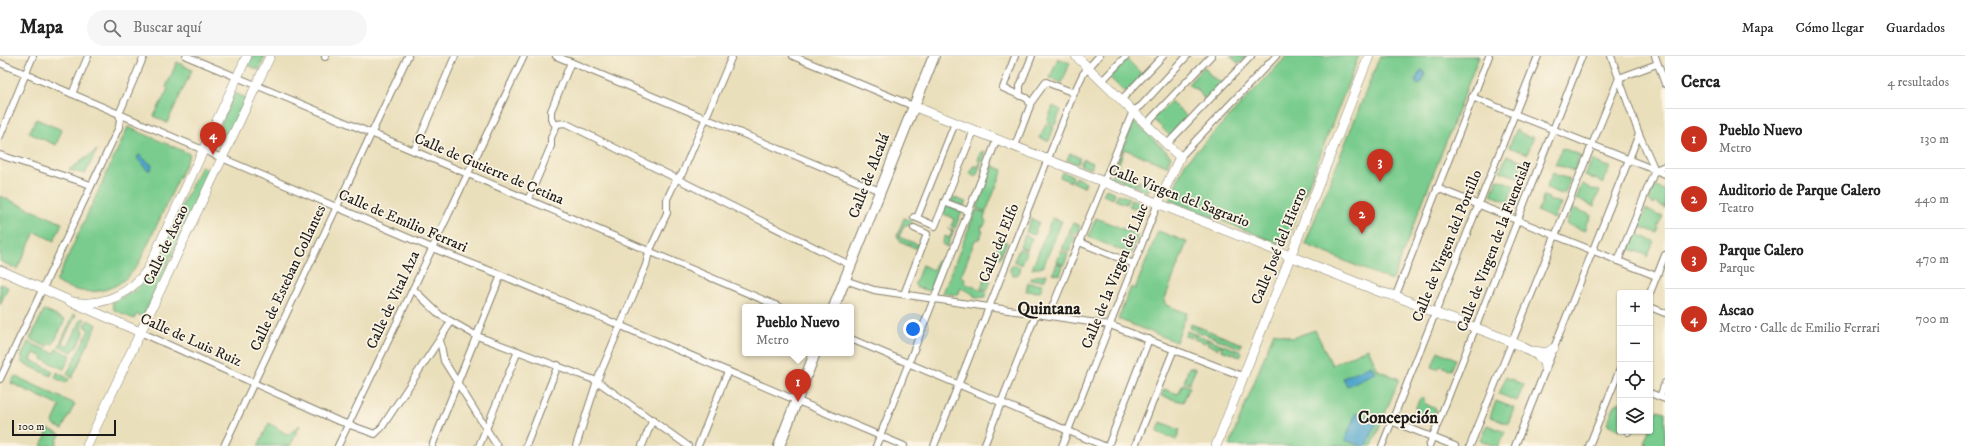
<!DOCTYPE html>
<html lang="es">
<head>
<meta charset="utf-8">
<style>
	:root { --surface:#fff; --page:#f6f6f6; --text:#222; --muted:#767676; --line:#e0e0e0; --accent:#c8321e }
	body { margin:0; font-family:"IM FELL DW Pica",serif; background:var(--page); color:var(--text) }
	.controls { position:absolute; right:12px; bottom:12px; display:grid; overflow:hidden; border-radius:4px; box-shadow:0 1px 3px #0004 }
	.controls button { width:36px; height:36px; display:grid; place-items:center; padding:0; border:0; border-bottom:1px solid var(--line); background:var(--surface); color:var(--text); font:20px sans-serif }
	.scale { position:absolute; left:12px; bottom:10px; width:104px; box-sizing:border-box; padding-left:4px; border:2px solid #1c1c1c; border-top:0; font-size:11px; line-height:14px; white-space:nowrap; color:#1c1c1c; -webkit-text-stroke:3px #fcf5e5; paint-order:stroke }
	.you { position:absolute; left:913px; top:273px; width:14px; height:14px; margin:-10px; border:3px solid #fff; border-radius:50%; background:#1a73e8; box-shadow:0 0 0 6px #1a73e833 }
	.badge { display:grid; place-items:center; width:26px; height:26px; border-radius:50%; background:var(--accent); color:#fff; font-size:13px; font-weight:700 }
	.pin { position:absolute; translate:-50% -33px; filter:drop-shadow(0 1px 2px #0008) }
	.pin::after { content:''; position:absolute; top:21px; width:14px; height:12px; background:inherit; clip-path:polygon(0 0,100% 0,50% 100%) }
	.popup { position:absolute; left:742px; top:248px; width:112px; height:52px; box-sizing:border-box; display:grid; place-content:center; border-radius:4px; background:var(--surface); filter:drop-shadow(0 1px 3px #0005); font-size:13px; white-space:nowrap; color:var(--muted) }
	.popup b { font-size:15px; color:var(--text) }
	.popup::after { content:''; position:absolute; left:50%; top:100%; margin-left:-8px; border:8px solid transparent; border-top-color:var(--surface) }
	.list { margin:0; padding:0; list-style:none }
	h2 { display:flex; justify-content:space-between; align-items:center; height:52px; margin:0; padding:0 16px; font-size:17px }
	h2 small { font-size:13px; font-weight:400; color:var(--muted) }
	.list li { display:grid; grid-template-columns:26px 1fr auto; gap:12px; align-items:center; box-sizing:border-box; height:60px; padding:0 16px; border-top:1px solid var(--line) }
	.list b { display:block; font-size:15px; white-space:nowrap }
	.list p { margin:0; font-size:13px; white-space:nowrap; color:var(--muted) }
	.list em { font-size:13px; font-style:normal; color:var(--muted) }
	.icon { flex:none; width:22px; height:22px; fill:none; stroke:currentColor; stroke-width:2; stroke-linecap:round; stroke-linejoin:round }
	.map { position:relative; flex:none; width:1665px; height:390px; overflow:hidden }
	header { display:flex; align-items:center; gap:24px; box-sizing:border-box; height:56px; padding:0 20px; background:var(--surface); border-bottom:1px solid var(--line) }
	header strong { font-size:19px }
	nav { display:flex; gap:22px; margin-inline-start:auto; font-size:14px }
	.search { width:280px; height:36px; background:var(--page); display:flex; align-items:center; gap:10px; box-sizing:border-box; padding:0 14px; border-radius:22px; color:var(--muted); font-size:15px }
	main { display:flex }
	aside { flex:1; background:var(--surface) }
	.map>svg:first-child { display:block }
	.green { fill:#79cc8e; stroke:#4a7455 }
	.water { fill:#50a6cc; stroke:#366174 }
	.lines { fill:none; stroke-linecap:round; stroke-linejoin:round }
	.street-casing { stroke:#837e6c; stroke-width:8 }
	.secondary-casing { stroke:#837e6c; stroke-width:10 }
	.primary-casing { stroke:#837e6c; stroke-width:12 }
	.street { stroke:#fff; stroke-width:6 }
	.secondary { stroke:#fff; stroke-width:9 }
	.primary { stroke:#fff; stroke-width:10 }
	.labels { text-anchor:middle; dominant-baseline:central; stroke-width:3.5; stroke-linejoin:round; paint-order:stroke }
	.street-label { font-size:15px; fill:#1c1c1c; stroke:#fcf5e5 }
	.quarter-label { font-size:17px; font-weight:bold; fill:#1c1c1c; stroke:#fcf5e5 }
</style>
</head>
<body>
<header>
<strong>Mapa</strong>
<div class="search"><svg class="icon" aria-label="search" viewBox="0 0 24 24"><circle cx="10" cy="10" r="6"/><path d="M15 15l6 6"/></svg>Buscar aquí</div>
<nav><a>Mapa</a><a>Cómo llegar</a><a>Guardados</a></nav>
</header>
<main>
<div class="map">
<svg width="1665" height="390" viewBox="0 0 1665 390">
	<rect width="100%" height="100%" fill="#fcf5e5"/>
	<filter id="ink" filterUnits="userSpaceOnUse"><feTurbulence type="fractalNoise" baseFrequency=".025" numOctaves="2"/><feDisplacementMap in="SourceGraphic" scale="8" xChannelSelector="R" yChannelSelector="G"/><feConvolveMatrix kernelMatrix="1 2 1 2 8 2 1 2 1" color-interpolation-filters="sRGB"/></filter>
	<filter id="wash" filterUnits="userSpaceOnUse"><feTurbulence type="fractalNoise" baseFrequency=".012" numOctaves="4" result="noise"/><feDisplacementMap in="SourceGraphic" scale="16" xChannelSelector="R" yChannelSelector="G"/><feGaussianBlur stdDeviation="0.9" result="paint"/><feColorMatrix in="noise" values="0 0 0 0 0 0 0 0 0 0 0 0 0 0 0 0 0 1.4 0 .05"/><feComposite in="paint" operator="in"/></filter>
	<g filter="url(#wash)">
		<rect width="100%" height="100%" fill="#eadfbb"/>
		<g class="green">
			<polygon points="252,0 265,0 259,14 248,9"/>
			<polygon points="1230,0 1247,0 1239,8"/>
			<polygon points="1287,0 1359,0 1285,188 1283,189 1169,144 1185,107"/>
			<polygon points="1380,0 1479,0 1392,225 1305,188"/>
			<polygon points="1058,2 1070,7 1062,27 1050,22"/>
			<polygon points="1127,3 1143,19 1126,37 1109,21"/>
			<polygon points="177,6 192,14 167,67 154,60 168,33 166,31"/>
			<polygon points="1204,11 1212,21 1222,27 1205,44 1198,34 1188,28"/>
			<polygon points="235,37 246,42 224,88 214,83"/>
			<polygon points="1171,45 1189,63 1171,81 1153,63"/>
			<polygon points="1053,50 1061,54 1055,69 1047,66"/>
			<polygon points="36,63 62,74 56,89 29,77"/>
			<polygon points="1134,65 1171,100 1167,110 1124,93 1116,116 1123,119 1121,125 1111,121"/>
			<polygon points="1046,68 1054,71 1049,85 1040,82"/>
			<path d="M 128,71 L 190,98 L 139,207 C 119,238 87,243 56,226 Z"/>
			<polygon points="1516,74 1530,82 1531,80 1534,81 1527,98 1509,91"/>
			<polygon points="1562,92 1580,99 1574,115 1555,108 1560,99 1559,98"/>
			<polygon points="97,94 85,118 69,114"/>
			<polygon points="983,95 985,96 976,121 970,118 973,110 979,110 980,107 978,104 980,97"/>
			<polygon points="1070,97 1080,102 1078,108 1067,104"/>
			<polygon points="1507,99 1525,106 1519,117 1519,122 1500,115"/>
			<polygon points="1083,103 1093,107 1091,113 1080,109"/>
			<polygon points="1592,104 1605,110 1610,111 1603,128 1598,125 1598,124 1585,120"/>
			<polygon points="201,110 211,115 143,261 137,258 134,263 114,254 112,246 134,235 147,222"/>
			<polygon points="993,110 1003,114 986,156 977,152"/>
			<polygon points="1062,116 1073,120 1071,126 1060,121"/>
			<polygon points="1553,116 1556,119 1570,123 1564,139 1546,132"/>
			<polygon points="1125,119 1136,124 1134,131 1122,126"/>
			<polygon points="1075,121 1086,126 1084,131 1073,126"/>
			<polygon points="1497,123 1515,130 1510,139 1509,146 1491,139"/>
			<polygon points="1138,125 1150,129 1147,136 1136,131"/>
			<polygon points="1582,128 1596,135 1597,134 1600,135 1594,147 1594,151 1581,144 1576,144"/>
			<polygon points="1654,130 1665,135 1665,152 1655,146 1654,148 1649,145"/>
			<polygon points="1106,133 1115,137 1113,143 1103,139"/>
			<polygon points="1118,138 1129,142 1126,148 1115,144"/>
			<polygon points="0,140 62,167 54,185 35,176 17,213 0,205"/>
			<polygon points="950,140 966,146 964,150 948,144"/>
			<polygon points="1543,140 1549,142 1548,144 1561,147 1554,163 1537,155 1542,146"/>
			<polygon points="1131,143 1142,147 1139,154 1129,150"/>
			<polygon points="946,148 962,155 955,172 951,170 954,163 942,157"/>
			<polygon points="1573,152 1591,159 1589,165 1587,165 1585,175 1566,168"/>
			<polygon points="1646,153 1659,160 1660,159 1663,160 1657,171 1659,172 1657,177 1638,170"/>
			<polygon points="976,154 986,157 984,162 986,166 984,170 982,170 981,174 983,175 979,183 975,184 961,220 965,223 964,227 987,236 985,241 975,242 973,238 961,232 958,239 943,237"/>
			<polygon points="904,162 912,165 910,169 904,169 899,181 919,189 917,193 900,185 897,180"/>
			<polygon points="1052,162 1062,165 1043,211 1032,213"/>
			<polygon points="1096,162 1138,179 1131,198 1088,181"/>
			<polygon points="1031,163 1039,166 1034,179 1026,176"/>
			<polygon points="1073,167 1080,170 1076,179 1069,176"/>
			<polygon points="948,172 954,174 947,191 942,188 945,180 949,182 952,177"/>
			<polygon points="1158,175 1187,186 1164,245 1166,249 1187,257 1176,286 1118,263 1131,231 1135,233"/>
			<polygon points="1635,177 1654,185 1647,201 1644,198 1629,193"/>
			<polygon points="1068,178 1075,181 1069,196 1062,193"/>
			<polygon points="1025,179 1032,182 1027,194 1020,191"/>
			<polygon points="1000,183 1007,186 1000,202 995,200 996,199 999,200 1001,195 996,193"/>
			<polygon points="1019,193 1027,196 1022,209 1014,205"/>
			<polygon points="1061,195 1068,198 1064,209 1057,206"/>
			<polygon points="937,205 941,206 930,235 916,231 915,228 922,209 933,214"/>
			<polygon points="1057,207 1063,210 1060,219 1053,217"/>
			<circle cx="1015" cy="214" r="5"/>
			<polygon points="1047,218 1045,224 1030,224 1031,221"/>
			<polygon points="985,222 991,225 987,234 981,232"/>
			<polygon points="1028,227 1043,228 1040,236 1026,235"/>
			<polygon points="0,228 8,231 0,249"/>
			<polygon points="44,254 65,264 53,288 49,287 47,291 30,283"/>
			<polygon points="74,258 76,259 62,287 68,290 82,262 85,263 82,271 84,277 77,291 74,293 72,296 59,290"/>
			<polygon points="88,264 97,269 72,322 67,318 89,274 85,270"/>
			<polygon points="1191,268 1242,288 1240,292 1189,272"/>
			<polygon points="1315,274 1332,309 1368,292 1378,314 1399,323 1372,390 1229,390 1274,276 1292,282"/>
			<polygon points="1187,275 1242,296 1240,301 1234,299 1235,296 1233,295 1232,298 1221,294 1222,290 1219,290 1218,293 1207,288 1208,285 1206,285 1205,287 1194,283 1195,280 1193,279 1191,282 1185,280"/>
			<polygon points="28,286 54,297 56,293 71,299 64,313 42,303 43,301 34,297 31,304 53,315 51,320 21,306 23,302 21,301"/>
			<polygon points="1438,295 1456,303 1451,314 1441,310 1437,313 1432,311"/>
			<polygon points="1189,311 1196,313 1189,328 1184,326"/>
			<polygon points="57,316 69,323 66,327 55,322"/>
			<polygon points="15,320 75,348 62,373 52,368 60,350 11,327"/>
			<polygon points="1506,321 1524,329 1517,345 1499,338"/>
			<polygon points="1183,328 1190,331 1183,346 1161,340 1164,333 1178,338"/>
			<polygon points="1420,342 1425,344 1424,347 1436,353 1431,365 1413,358"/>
			<polygon points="1496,345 1514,352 1508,368 1490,361"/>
			<polygon points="1620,346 1620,374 1607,368 1615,349"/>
			<polygon points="1657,354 1665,356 1665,390 1646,390 1645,384"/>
			<polygon points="1161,366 1180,374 1176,384 1157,376"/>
			<polygon points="269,367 288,379 300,369 290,390 258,390"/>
			<polygon points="1487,369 1505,376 1500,386 1499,390 1494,390 1480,384"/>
			<polygon points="49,373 60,378 55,390 41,390"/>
		</g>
		<g class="water">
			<polygon points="1421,14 1424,15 1425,18 1422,27 1418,29 1415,25"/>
			<polygon points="139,99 152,109 151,114 147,114 137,102"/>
			<polygon points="1371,309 1375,317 1347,330 1343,322"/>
			<polygon points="1356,357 1377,365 1367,390 1361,390 1345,384"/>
		</g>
	</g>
	<g filter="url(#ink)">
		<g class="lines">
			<defs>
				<g id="street">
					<polyline points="186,0 414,95 780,251"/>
					<polyline points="556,0 880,135"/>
					<polyline points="793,0 913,50"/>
					<polyline points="1015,0 1003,32 1026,42 1029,45 1030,50 1015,90"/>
					<polyline points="1611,0 1639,78 1655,114"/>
					<polyline points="1655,0 1665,28"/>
					<polyline points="325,1 325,0"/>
					<polyline points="0,7 432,192 501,219 904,390"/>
					<polyline points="1102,25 1126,0"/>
					<polyline points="72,38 88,0"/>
					<polyline points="1020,40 1020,30 1032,0"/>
					<polyline points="1472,41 1665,118"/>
					<polyline points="1121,44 1163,0"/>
					<polyline points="1030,48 1046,26 1074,37"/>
					<polyline points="119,58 144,0"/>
					<polyline points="1146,68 1211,0"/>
					<polyline points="556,70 551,63 551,55 571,6"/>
					<polyline points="0,80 33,0"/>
					<polyline points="1167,88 1251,0"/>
					<polyline points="414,95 455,0"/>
					<polyline points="0,99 91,129"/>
					<polyline points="1180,101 1276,0"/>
					<polyline points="1655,114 1665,110"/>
					<polyline points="1437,132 1656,220"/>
					<polyline points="528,144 551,90 551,82 557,68 565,67 850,209"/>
					<polyline points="944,146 968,155"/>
					<polyline points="914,161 917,162 955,67"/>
					<polyline points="917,162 935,170 974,74"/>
					<polyline points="1079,186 1134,208"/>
					<polyline points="1618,205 1655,114"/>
					<polyline points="845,224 874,234 1110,269 1242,320"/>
					<polyline points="413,233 440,259 477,280 597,325 688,390"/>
					<polyline points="1650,237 1665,199"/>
					<polyline points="904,238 927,178 914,172"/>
					<polyline points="1396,239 1489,0"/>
					<polyline points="1650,251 1665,257"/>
					<polyline points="1049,259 1133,55 1141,50 1187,0"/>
					<polyline points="140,276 336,364 375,378 382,371 451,266"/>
					<polyline points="851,283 1104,390"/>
					<polyline points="440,284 444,305 497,390"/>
					<polyline points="0,323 119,71 120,62 119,58"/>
					<polyline points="1650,337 1665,343"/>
					<polyline points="1660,341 1665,327"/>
					<polyline points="1391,365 1455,390"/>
					<polyline points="1628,376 1629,375"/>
					<polyline points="224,390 408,0"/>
					<polyline points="338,390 524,0"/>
					<polyline points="432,390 501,219"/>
					<polyline points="479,390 518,295"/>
					<polyline points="526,390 558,309"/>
					<polyline points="576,390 597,325 646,209 649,196 667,157 667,143 677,122 682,118 732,0"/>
					<polyline points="642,390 653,363"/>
					<polyline points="698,390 728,315"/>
					<polyline points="876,390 997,83"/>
					<polyline points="934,390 1074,37 1083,18 1099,0"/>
					<polyline points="984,390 1036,258"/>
					<polyline points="1062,390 1158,147"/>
					<polyline points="1108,390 1149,283"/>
					<polyline points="1135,390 1174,293"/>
					<polyline points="1382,390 1538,0"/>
					<polyline points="1429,390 1582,0"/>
					<polyline points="1470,390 1619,22 1657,8"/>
					<polyline points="1515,390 1639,78"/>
					<polyline points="1589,390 1620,313"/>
				</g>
				<g id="secondary">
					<polyline points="1076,0 1180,101 1158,147"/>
					<path d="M 913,50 L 1383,237 C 1403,240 1419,251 1438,258 C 1461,267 1530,289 1544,305 L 1545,313"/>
					<polyline points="0,214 140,276"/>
					<path d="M 71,246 C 102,251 130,239 148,213 L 247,0"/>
					<polyline points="1533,295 1547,297 1554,292"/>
					<polyline points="87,390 270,0"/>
					<polyline points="1216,390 1369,0"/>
				</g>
				<g id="primary">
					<polyline points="834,251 934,0"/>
					<polyline points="779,390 815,297"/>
				</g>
			</defs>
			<use href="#street" class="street-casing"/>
			<use href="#secondary" class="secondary-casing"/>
			<use href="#primary" class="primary-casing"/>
			<use href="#street" class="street"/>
			<use href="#secondary" class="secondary"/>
			<use href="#primary" class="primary"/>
		</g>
	</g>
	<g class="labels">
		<g class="street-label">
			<text transform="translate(489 113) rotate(23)">Calle de Gutierre de Cetina</text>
			<text transform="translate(869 120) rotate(-69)">Calle de Alcalá</text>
			<text transform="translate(1179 140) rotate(21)">Calle Virgen del Sagrario</text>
			<text transform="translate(403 165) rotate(23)">Calle de Emilio Ferrari</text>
			<text transform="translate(999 187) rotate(-68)">Calle del Elfo</text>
			<text transform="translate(166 189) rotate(-65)">Calle de Ascao</text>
			<text transform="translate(1279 190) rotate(-68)">Calle José del Hierro</text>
			<text transform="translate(1447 190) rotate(-68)">Calle de Virgen del Portillo</text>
			<text transform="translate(1494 190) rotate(-69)">Calle de Virgen de la Fuencisla</text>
			<text transform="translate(1115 220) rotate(-68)">Calle de la Virgen de Lluc</text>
			<text transform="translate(288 222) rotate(-65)">Calle de Esteban Collantes</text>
			<text transform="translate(393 244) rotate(-65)">Calle de Vital Aza</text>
			<text transform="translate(191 284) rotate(24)">Calle de Luis Ruiz</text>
		</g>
		<g class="quarter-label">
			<text x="1049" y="253">Quintana</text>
			<text x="1398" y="362">Concepción</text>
		</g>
	</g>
</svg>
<div class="controls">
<button>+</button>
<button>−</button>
<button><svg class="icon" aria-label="locate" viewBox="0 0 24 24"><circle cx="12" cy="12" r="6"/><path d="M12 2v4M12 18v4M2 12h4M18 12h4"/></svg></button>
<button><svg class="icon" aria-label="layers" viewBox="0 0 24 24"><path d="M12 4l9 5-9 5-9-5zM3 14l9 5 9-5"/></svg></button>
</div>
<div class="scale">100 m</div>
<div class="you"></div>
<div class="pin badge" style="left:798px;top:346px">1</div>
<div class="popup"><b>Pueblo Nuevo</b>Metro</div>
<div class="pin badge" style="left:1362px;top:178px">2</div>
<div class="pin badge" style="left:1380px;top:126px">3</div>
<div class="pin badge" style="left:213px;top:99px">4</div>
</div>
<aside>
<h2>Cerca<small>4 resultados</small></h2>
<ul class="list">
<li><span class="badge">1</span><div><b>Pueblo Nuevo</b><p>Metro</p></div><em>130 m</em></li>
<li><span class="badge">2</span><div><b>Auditorio de Parque Calero</b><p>Teatro</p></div><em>440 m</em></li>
<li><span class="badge">3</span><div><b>Parque Calero</b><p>Parque</p></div><em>470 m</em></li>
<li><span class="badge">4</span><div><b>Ascao</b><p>Metro · Calle de Emilio Ferrari</p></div><em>700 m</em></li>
</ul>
</aside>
</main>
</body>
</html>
